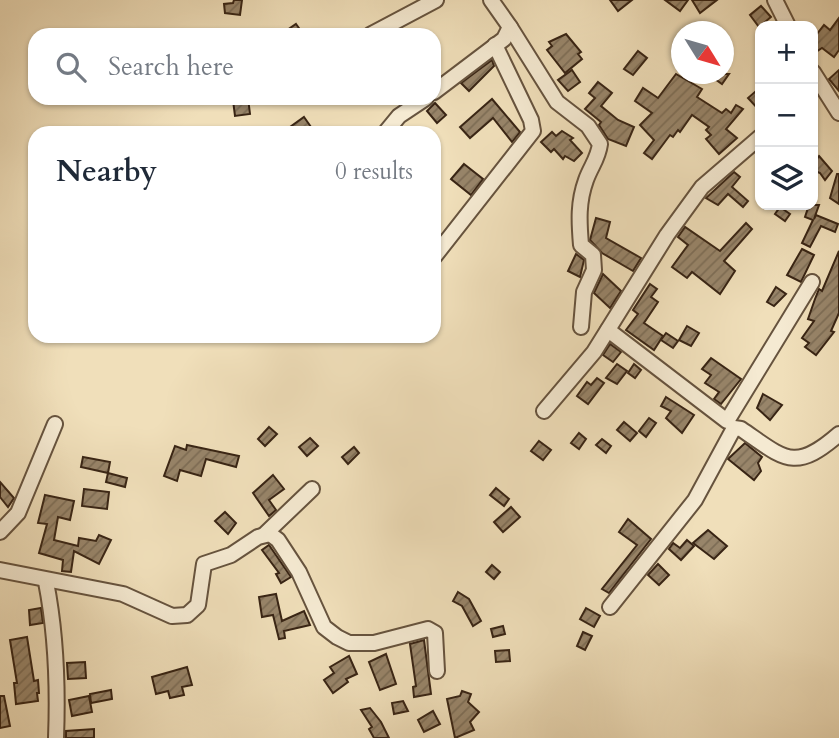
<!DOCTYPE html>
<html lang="en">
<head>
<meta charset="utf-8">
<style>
	:root { --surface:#fff; --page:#f6f6f7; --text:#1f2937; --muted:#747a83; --line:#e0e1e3 }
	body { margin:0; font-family:Cardo,serif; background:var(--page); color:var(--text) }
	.controls { position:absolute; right:21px; top:21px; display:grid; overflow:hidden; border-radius:14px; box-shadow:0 2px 5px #0004 }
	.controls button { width:63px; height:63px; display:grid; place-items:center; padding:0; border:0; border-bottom:2px solid var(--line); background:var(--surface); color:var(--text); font:35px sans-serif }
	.compass { position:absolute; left:671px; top:21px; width:63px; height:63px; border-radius:50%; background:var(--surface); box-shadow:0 2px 5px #0004; rotate:127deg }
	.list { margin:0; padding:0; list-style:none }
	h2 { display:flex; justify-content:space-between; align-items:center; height:91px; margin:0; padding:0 28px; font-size:30px }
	h2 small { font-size:23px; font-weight:400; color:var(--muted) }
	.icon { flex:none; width:38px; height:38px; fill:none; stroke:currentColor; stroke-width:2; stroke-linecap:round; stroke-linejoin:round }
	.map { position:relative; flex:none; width:839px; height:738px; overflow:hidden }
	.search { position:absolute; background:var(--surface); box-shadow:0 2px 5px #0004; left:28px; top:28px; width:413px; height:77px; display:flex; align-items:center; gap:18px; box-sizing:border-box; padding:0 24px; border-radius:21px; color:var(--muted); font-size:26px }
	.panel { position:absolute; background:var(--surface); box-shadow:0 2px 5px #0004; left:28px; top:126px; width:413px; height:217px; border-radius:21px }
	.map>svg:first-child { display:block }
	.building { fill:url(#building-hatch); stroke:#382414; stroke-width:2 }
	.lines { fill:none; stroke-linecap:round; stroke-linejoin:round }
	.minor-casing { stroke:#66533e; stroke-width:18 }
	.minor { stroke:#f5ead2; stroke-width:14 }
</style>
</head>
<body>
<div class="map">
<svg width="839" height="738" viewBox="0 0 839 738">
	<defs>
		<pattern id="building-hatch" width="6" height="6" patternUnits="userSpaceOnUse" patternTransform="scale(1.75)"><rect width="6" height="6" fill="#98856a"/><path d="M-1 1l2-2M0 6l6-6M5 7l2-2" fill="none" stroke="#7d6d56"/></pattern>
	</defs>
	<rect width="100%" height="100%" fill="#f0dfba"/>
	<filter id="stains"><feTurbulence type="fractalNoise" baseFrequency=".00286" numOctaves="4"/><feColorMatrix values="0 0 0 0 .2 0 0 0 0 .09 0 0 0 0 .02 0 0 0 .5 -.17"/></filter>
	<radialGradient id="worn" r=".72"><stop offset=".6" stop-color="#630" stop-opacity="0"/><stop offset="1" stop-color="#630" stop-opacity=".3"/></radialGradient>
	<g class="building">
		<polygon points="234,0 242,0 240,15 225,13 224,4 233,3"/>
		<polygon points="610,0 632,0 618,11"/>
		<polygon points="665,0 688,0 680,11"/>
		<polygon points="692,0 717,0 700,13"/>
		<polygon points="761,6 771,17 759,27 750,15"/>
		<polygon points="839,18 839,50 834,57 822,48 813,54 813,39 824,25 830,30"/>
		<polygon points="296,24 304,35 280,35"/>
		<polygon points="566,34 581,52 578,54 582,59 565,73 547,50 552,46 549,42"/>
		<polygon points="638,51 647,58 633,75 624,69"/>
		<polygon points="492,60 494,66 469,91 461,83"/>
		<polygon points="572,70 580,82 568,91 558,80"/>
		<polygon points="839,70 839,91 829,79"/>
		<polygon points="676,74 702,89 697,97 722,113 726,109 731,113 736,105 743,109 726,129 737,138 719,154 706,139 711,135 706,130 709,127 692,115 680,132 678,130 673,137 670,135 652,159 644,153 654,140 640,125 652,113 635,101 643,88 658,98"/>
		<polygon points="708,74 729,74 722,84"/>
		<polygon points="598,82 612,93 601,106 618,120 634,127 626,146 608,139 599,125 601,122 585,109 595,98 589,93"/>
		<polygon points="756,91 760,95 760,111 748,98"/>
		<polygon points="248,98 250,114 235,116 233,100"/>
		<polygon points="492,99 520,132 512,142 493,118 470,138 460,127"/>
		<polygon points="435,103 446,115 437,123 427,111"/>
		<polygon points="304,117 311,127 303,133 294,133 290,127"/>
		<polygon points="562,131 573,138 570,140 582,153 574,161 565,156 563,159 554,149 551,152 541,142 552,132 556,136"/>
		<polygon points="819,156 832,171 825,180 820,173 813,170 813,164"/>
		<polygon points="464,164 483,179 471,195 451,179"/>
		<polygon points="734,172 740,177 732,187 748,201 743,207 728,194 718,205 706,198"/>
		<polygon points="837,174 839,174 839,204 830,198"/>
		<polygon points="809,205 819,205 814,219 816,215 838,224 835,232 821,226 810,247 802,243 813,220 805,217"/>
		<polygon points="780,207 790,214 785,221 775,214"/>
		<polygon points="596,218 610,222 606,238 641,258 633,271 602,253 590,240"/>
		<polygon points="746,223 752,229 724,261 735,271 720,294 692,272 687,278 672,267 688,245 678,237 685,227 720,251"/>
		<polygon points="802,249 814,255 801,282 787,275"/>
		<polygon points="839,251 839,313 831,331 834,332 816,355 805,347 809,343 802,338 814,321 808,319 815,299 819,289 822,291"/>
		<polygon points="576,254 584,260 580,277 568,271"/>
		<polygon points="603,274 621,291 610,308 594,293"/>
		<polygon points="650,284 657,289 651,297 658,302 644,323 663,336 654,350 626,330 638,314 633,310"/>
		<polygon points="776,287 786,294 774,306 767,302"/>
		<polygon points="687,326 699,333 691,346 679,340"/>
		<polygon points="666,333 678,341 673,348 661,340"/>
		<polygon points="610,344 621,352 613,362 603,355"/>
		<polygon points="711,358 741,379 721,404 714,399 719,392 705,383 711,375 702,369"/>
		<polygon points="617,364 627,371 617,384 606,378"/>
		<polygon points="634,364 641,370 635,378 628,373"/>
		<polygon points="597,378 604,383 588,404 577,396 587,382 591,385"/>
		<polygon points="763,394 782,405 770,420 757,408"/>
		<polygon points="666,397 694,415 682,433 666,418 671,411 661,406"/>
		<polygon points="649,418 656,423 646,437 639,431"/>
		<polygon points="624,422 637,433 630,441 617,430"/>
		<polygon points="269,427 277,434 265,446 258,439"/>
		<polygon points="579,433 586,439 579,449 571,443"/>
		<polygon points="310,438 318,446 307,456 299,447"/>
		<polygon points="602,439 611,446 606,453 596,445"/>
		<polygon points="539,441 551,450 543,460 531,451"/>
		<polygon points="745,443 762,457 758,463 761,471 754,480 728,459"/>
		<polygon points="187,445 239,456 236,467 206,459 201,476 180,470 177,481 164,476 175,446 186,450"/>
		<polygon points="354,447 359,453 348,464 342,457"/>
		<polygon points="83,457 110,462 108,473 81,467"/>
		<polygon points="108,473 127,478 125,487 106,482"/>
		<polygon points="273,475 284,489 269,500 276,510 269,516 253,493"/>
		<polygon points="0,482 14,498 8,507 0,497"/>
		<polygon points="496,488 509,499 504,506 490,495"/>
		<polygon points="84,489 109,492 107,509 82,506"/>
		<polygon points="45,495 74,501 70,520 58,517 54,540 78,546 79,538 96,541 99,535 111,540 99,564 74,551 71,572 62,571 63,560 39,553 47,524 38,523"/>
		<polygon points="511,507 520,517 503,532 494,522"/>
		<polygon points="225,512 236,523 228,534 215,521"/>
		<polygon points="628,519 651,539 609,593 602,589 637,545 619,532"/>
		<polygon points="708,530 727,546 714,559 693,543"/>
		<polygon points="687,540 694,546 681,560 669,549 673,543 680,548"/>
		<polygon points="269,545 291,577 281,583 276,574 279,573 262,550"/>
		<polygon points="658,564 669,575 659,585 648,575"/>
		<polygon points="492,565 500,572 494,579 486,572"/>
		<polygon points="458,592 469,599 481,621 473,626 462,606 453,601"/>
		<polygon points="276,594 282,621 304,611 310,625 284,631 285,638 279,639 273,615 262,617 259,597"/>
		<polygon points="41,608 43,623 30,625 29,610"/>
		<polygon points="586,608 600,616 594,627 580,619"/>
		<polygon points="503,626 505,634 493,637 491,629"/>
		<polygon points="583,632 592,636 585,650 577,646"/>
		<polygon points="27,637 34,681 38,680 39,693 37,693 38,701 16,704 14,683 17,683 10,640"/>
		<polygon points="424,640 431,694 414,697 413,687 416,686 410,644"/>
		<polygon points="509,650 510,661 496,662 495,651"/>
		<polygon points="386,654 396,684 380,690 369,662"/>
		<polygon points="349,656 357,674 346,679 348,682 333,693 324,680 334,673 330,667"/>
		<polygon points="85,662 86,678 68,679 67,663"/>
		<polygon points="187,667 192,685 182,687 184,695 170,698 168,691 156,694 152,677"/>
		<polygon points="111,690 112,699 91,703 90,694"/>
		<polygon points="462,691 471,694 468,702 479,712 470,722 474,730 455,738 447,699 460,696"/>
		<polygon points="0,696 4,696 10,726 0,728"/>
		<polygon points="89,696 92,712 72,716 69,700"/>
		<polygon points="403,701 408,711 394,714 392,703"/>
		<polygon points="370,708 381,722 389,738 374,738 369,729 372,727 361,710"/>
		<polygon points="433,711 440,724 424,732 418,720"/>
		<polygon points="94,729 94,738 66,738 66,731"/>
	</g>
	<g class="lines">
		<defs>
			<g id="minor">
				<polyline points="775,0 788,26"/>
				<path d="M 510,27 L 557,102 L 588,126 L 600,144 C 598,159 591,166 586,180 C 578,202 579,221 581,245 L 593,255 L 594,270 L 584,292 L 581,327"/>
				<polyline points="370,35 436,0"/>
				<polyline points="813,72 839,113"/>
				<polyline points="434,92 504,39 510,27 491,0"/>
				<polyline points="385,133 399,116 426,98"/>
				<polyline points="434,257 533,131 531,120 495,45"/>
				<polyline points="608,330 727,421 812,282"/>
				<polyline points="544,411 594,352 667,235 702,187 760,137"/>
				<polyline points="0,532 18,513 55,424"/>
				<polyline points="264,535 312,489"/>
				<polyline points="0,570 123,594 172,616 187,615 198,605 204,564 231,555 258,537 270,534 278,540 299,572 324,627 337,637 349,643 374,643 428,629 435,633 437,671"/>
				<path d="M 46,582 C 56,633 58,686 56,738"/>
				<path d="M 610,607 L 695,500 L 734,428 L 741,429 C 785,459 794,473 839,434"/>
			</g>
		</defs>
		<use href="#minor" class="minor-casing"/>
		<use href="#minor" class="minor"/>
	</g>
	<rect width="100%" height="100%" filter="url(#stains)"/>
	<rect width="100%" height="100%" fill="url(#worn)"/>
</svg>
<div class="controls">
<button>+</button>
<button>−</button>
<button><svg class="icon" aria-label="layers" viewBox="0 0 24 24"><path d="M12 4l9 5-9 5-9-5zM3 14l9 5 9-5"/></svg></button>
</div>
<svg class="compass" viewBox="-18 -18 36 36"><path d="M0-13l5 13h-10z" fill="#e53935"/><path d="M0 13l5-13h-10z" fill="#747a83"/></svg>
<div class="search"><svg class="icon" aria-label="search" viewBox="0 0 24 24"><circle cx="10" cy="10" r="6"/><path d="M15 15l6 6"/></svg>Search here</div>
<section class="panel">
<h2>Nearby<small>0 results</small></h2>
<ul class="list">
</ul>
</section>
</div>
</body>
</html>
